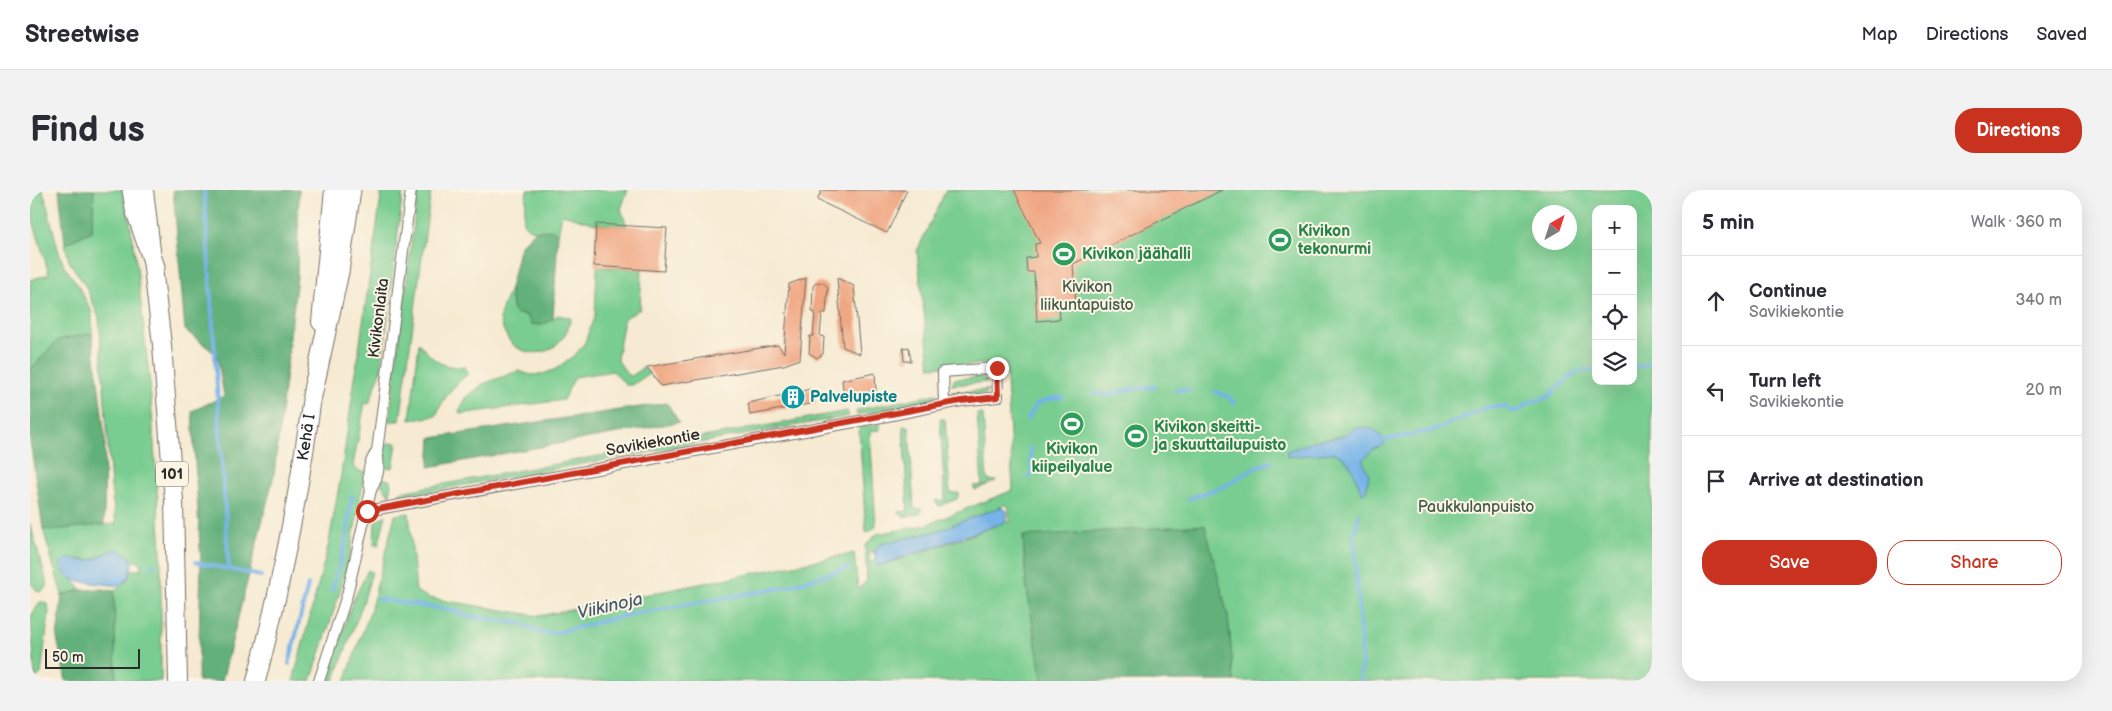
<!DOCTYPE html>
<html lang="en">
<head>
<meta charset="utf-8">
<style>
	:root { --surface:#fff; --page:#f2f2f3; --text:#2b2b33; --muted:#7c7c81; --line:#e1e1e2; --accent:#c8321e }
	body { margin:0; font-family:"Balsamiq Sans",sans-serif; background:var(--page); color:var(--text) }
	.controls { position:absolute; right:15px; top:15px; display:grid; overflow:hidden; border-radius:10px; box-shadow:0 5px 20px #0002 }
	.controls button { width:45px; height:45px; display:grid; place-items:center; padding:0; border:0; border-bottom:1px solid var(--line); background:var(--surface); color:var(--text); font:25px sans-serif }
	.compass { position:absolute; left:1502px; top:15px; width:45px; height:45px; border-radius:50%; background:var(--surface); box-shadow:0 5px 20px #0002; rotate:39deg }
	.scale { position:absolute; left:15px; bottom:12px; width:95px; box-sizing:border-box; padding-left:5px; border:2px solid #2b2b2b; border-top:0; font-size:14px; line-height:18px; white-space:nowrap; color:#2b2b2b; -webkit-text-stroke:4px #fcf5e5; paint-order:stroke }
	.stop { position:absolute; width:15px; height:15px; margin:-11px; border:4px solid #c8321e; border-radius:50%; background:#fff }
	.stop.end { background:#c8321e; border-color:#fff; box-shadow:0 1px 5px #0008 }
	.list { margin:0; padding:0; list-style:none }
	h2 { display:flex; justify-content:space-between; align-items:center; height:65px; margin:0; padding:0 20px; font-size:21px }
	h2 small { font-size:16px; font-weight:400; color:var(--muted) }
	.list li { display:grid; grid-template-columns:32px 1fr auto; gap:15px; align-items:center; box-sizing:border-box; height:90px; padding:0 20px; border-top:1px solid var(--line) }
	.list b { display:block; font-size:19px; white-space:nowrap }
	.list p { margin:0; font-size:16px; white-space:nowrap; color:var(--muted) }
	.list em { font-size:16px; font-style:normal; color:var(--muted) }
	.actions { display:flex; gap:10px; padding:15px 20px }
	.actions a { flex:1; padding:11px 0; border:1px solid var(--accent); border-radius:20px; text-align:center; font-size:18px; color:var(--accent) }
	.actions .main { background:var(--accent); color:#fff }
	.icon { flex:none; width:28px; height:28px; fill:none; stroke:currentColor; stroke-width:2; stroke-linecap:round; stroke-linejoin:round }
	.map { position:relative; flex:none; width:1622px; height:491px; overflow:hidden; border-radius:20px }
	header { display:flex; align-items:center; gap:30px; box-sizing:border-box; height:70px; padding:0 25px; background:var(--surface); border-bottom:1px solid var(--line) }
	header strong { font-size:24px }
	nav { display:flex; gap:28px; margin-inline-start:auto; font-size:18px }
	.intro { display:flex; align-items:center; justify-content:space-between; box-sizing:border-box; height:120px; padding:0 30px }
	h1 { margin:0; font-size:35px }
	.button { padding:12px 22px; border-radius:20px; background:var(--accent); color:#fff; font-size:18px; font-weight:700 }
	main { display:flex; gap:30px; padding:0 30px }
	aside { flex:1; background:var(--surface); border-radius:20px; box-shadow:0 5px 20px #0002 }
	.map>svg:first-child { display:block }
	.green { fill:#79cd90; stroke:#527c5e; fill-rule:evenodd }
	.forest { fill:#62b07a; stroke:#466e52 }
	.water { fill:#76b3e8; stroke:#506f8a }
	.lines { fill:none; stroke-linecap:round; stroke-linejoin:round }
	.stream { stroke:#76b3e8; stroke-width:4 }
	.building { fill:#f0a783 }
	.minor-casing { stroke:#726e65; stroke-width:12 }
	.trunk-casing { stroke:#726e65; stroke-width:20 }
	.motorway-casing { stroke:#726e65; stroke-width:21 }
	.minor { stroke:#fff; stroke-width:10 }
	.trunk { stroke:#fff; stroke-width:18 }
	.motorway { stroke:#fff; stroke-width:19 }
	.route { stroke:#c8321e; stroke-width:6 }
	.labels { text-anchor:middle; dominant-baseline:central; stroke-width:4; stroke-linejoin:round; paint-order:stroke }
	.shield { fill:#fcf5e5; stroke:#6a6863; stroke-width:1 }
	.shield-label { font-size:15px; font-weight:bold; fill:#2b2b2b }
	.leisure-label { font-size:16px; font-weight:bold; fill:#27864d; stroke:#fcf5e5; text-anchor:start }
	.park-label { font-size:16px; fill:#425c49; stroke:#fcf5e5 }
	.street-label { font-size:16px; fill:#2b2b2b; stroke:#fcf5e5 }
	.culture-label { font-size:16px; font-weight:bold; fill:#0d838f; stroke:#fcf5e5; text-anchor:start }
	.water-label { font-size:18px; font-style:italic; fill:#455b6d; stroke:#fcf5e5 }
</style>
</head>
<body>
<header>
<strong>Streetwise</strong>
<nav><a>Map</a><a>Directions</a><a>Saved</a></nav>
</header>
<div class="intro"><h1>Find us</h1><a class="button">Directions</a></div>
<main>
<div class="map">
<svg width="1622" height="491" viewBox="0 0 1622 491">
	<rect width="100%" height="100%" fill="#fcf5e5"/>
	<filter id="ink" filterUnits="userSpaceOnUse"><feTurbulence type="fractalNoise" baseFrequency=".02" numOctaves="2"/><feDisplacementMap in="SourceGraphic" scale="10" xChannelSelector="R" yChannelSelector="G"/><feConvolveMatrix kernelMatrix="1 2 1 2 8 2 1 2 1" color-interpolation-filters="sRGB"/></filter>
	<filter id="wash" filterUnits="userSpaceOnUse"><feTurbulence type="fractalNoise" baseFrequency=".0096" numOctaves="4" result="noise"/><feDisplacementMap in="SourceGraphic" scale="20" xChannelSelector="R" yChannelSelector="G"/><feGaussianBlur stdDeviation="1.12" result="paint"/><feColorMatrix in="noise" values="0 0 0 0 0 0 0 0 0 0 0 0 0 0 0 0 0 1.4 0 .05"/><feComposite in="paint" operator="in"/></filter>
	<g filter="url(#wash)">
		<rect width="100%" height="100%" fill="#f6ead2"/>
		<g class="green">
			<polygon points="3,0 13,0 28,59 34,76 48,95 62,122 62,143 28,150 0,180 0,90 19,84 0,20 0,1"/>
			<path d="M 63,0 L 95,0 L 107,78 L 120,194 L 131,360 L 131,491 L 86,491 L 84,401 C 92,395 99,390 100,380 L 111,380 L 110,372 L 103,371 L 98,364 L 86,360 L 61,370 L 46,369 L 33,378 C 38,387 46,391 51,400 L 32,405 L 13,339 L 86,334 L 81,297 L 69,128 L 56,97 L 39,71 L 35,54 L 62,41 Z"/>
			<polygon points="352,0 373,0 351,181 339,214 335,213 323,275 328,281 335,282 321,359 309,405 281,491 263,491 298,357 311,285"/>
			<polygon points="388,0 401,0 370,231 359,231"/>
			<path d="M 497,0 L 598,0 L 591,19 L 597,36 L 566,34 L 532,24 L 528,45 L 523,40 C 512,41 499,43 493,32 Z"/>
			<path d="M 916,0 L 1622,0 L 1622,491 L 1204,491 L 1198,426 L 993,346 L 996,393 L 1012,491 L 315,491 L 340,422 L 365,325 L 379,323 L 386,401 L 399,408 L 509,426 L 824,363 L 828,399 L 837,391 L 835,355 L 847,344 L 896,335 L 983,300 L 976,173 L 900,177 L 887,61 ZM 1566,19 L 1603,19 L 1603,191 L 1566,191 ZM 1510,22 L 1540,22 L 1540,52 L 1510,52 ZM 975,314 L 979,318 L 979,333 L 976,331 L 934,348 L 848,376 L 845,371 L 840,373 L 839,362 L 845,364 L 845,359 L 851,354 L 904,342 L 972,317 Z"/>
			<polygon points="567,77 612,79 610,119 594,129 587,169 597,184 602,186 613,177 619,184 602,195 596,195 583,181 545,187 533,210 430,224 429,221 436,208 453,194 488,181 501,185 513,184 526,179 547,163 555,152 565,125"/>
			<path d="M 480,98 L 482,118 L 513,135 L 528,125 L 541,128 C 539,136 536,146 529,152 C 513,170 483,164 475,143 C 473,138 470,133 470,128 C 471,118 477,108 480,98 Z"/>
			<path d="M 389,153 C 403,170 411,178 434,177 L 438,184 C 423,196 413,208 406,226 L 380,230 Z"/>
			<polygon points="950,187 958,192 921,195 924,189"/>
			<polygon points="958,200 956,204 926,208 921,202"/>
			<polygon points="907,204 900,212 826,225 827,220"/>
			<polygon points="817,221 819,226 368,307 370,302"/>
			<polygon points="947,224 953,224 957,290 966,291 945,300 943,296 952,295"/>
			<polygon points="910,229 915,229 920,303 929,303 927,309 909,316 905,311 915,310"/>
			<polygon points="850,234 850,240 840,241 846,336 841,341 836,342 829,238"/>
			<polygon points="873,236 879,236 884,319 892,319 890,324 873,327 868,322 878,321"/>
			<polygon points="358,253 367,253 363,278 352,277 355,256"/>
			<polygon points="351,287 361,291 360,305 352,296"/>
			<polygon points="356,325 348,356 344,355 345,332"/>
			<polygon points="0,334 18,396 13,401 8,402 0,392"/>
			<polygon points="338,380 342,382 333,413 304,491 297,491 322,413"/>
			<polygon points="10,412 14,412 18,415 19,423 11,484 5,488 1,426"/>
		</g>
		<g class="forest">
			<polygon points="29,0 63,0 64,2 62,41 35,54"/>
			<polygon points="143,0 269,0 267,87 244,285 192,491 168,491 171,373 162,221 194,206 187,165 155,140"/>
			<polygon points="523,40 528,45 523,129 513,135 501,134 496,125 485,124 482,118 480,98 490,56 505,41"/>
			<polygon points="62,143 75,247 74,335 23,340 13,339 0,250 0,180 28,150"/>
			<polygon points="637,213 649,232 399,277 401,248"/>
			<polygon points="1175,335 1198,426 1204,491 1012,491 996,393 993,346"/>
			<polygon points="74,399 84,401 86,491 36,491 27,448 32,405 51,400"/>
		</g>
		<g class="water">
			<path d="M 1333,237 L 1345,240 L 1354,250 L 1354,255 L 1344,259 L 1334,269 L 1334,274 L 1339,285 L 1336,301 L 1332,303 C 1324,287 1323,268 1303,263 L 1257,267 L 1257,261 L 1285,251 L 1313,246 L 1323,239 Z"/>
			<polygon points="970,317 977,321 976,331 973,333 848,376 845,371 845,359 851,354 904,342"/>
			<path d="M 83,360 L 91,360 L 103,371 L 99,387 L 91,396 L 46,391 L 37,386 L 30,376 C 35,361 51,374 62,370 C 69,368 76,363 83,360 Z"/>
		</g>
		<g class="lines">
			<g class="stream">
				<polyline points="174,0 199,379"/>
				<polyline points="1603,177 1622,173"/>
				<polyline points="1145,200 1160,200"/>
				<polyline points="1185,202 1197,206 1205,213"/>
				<polyline points="1065,203 1076,205 1101,199 1125,197"/>
				<polyline points="998,229 1005,215 1016,210 1032,207"/>
				<polyline points="1349,251 1405,240 1458,217 1475,217 1484,221 1489,221 1498,213 1516,208 1546,182 1566,179"/>
				<polyline points="999,287 1002,280 1000,258"/>
				<polyline points="1158,309 1195,296 1226,277 1242,272"/>
				<polyline points="1329,324 1324,346 1332,471 1330,491"/>
				<polyline points="166,372 231,386"/>
				<polyline points="121,376 124,375"/>
				<polyline points="302,400 315,355 322,306"/>
				<polyline points="348,409 421,420 438,426 492,434 511,443 525,443 602,424 756,397 818,378"/>
				<polyline points="259,474 278,395"/>
			</g>
		</g>
		<g id="blocks">
			<g class="building">
				<polygon points="792,0 877,0 857,43 787,10"/>
				<polygon points="984,0 1192,0 1043,74 1046,116 1029,117 1030,129 1007,131 1004,82 997,82 996,68 1006,67 1005,54 1010,53"/>
				<polygon points="566,34 637,38 634,81 564,76"/>
				<polygon points="776,88 770,169 754,175 631,196 617,177 748,155 754,163 759,94"/>
				<polygon points="807,88 824,96 830,164 813,157"/>
				<polygon points="792,92 798,97 796,123 792,123 790,146 794,147 793,164 787,168 779,163 780,146 783,146 785,122 782,122 783,96 786,93"/>
				<polygon points="879,157 881,171 874,171 873,158"/>
				<polygon points="845,183 846,201 814,207 812,190"/>
				<polygon points="781,199 785,213 720,225 718,213"/>
			</g>
		</g>
	</g>
	<g filter="url(#ink)">
		<use href="#blocks" fill-opacity="0" stroke="#726e65" stroke-width="1"/>
		<g class="lines">
			<defs>
				<g id="minor">
					<path d="M 341,300 C 336,284 338,274 347,261"/>
					<polyline points="337,321 857,226 931,211 968,207 967,178 913,182 914,214"/>
					<path d="M 289,491 L 317,405 L 341,300 C 349,286 350,276 347,261 L 381,0"/>
				</g>
				<g id="trunk">
					<polyline points="114,0 132,155 144,311 148,491"/>
					<polyline points="291,132 304,0"/>
					<path id="s1" d="M 226,491 C 252,393 271,293 284,192"/>
				</g>
				<g id="motorway">
					<polyline points="102,0 105,19 125,77"/>
					<polyline points="282,206 309,82 321,0"/>
				</g>
			</defs>
			<use href="#minor" class="minor-casing"/>
			<use href="#trunk" class="trunk-casing"/>
			<use href="#motorway" class="motorway-casing"/>
			<use href="#minor" class="minor"/>
			<use href="#trunk" class="trunk"/>
			<use href="#motorway" class="motorway"/>
		</g>
	</g>
	<g class="lines" filter="url(#ink)">
		<polyline class="route" points="337,321 931,211 968,207 967,178"/>
	</g>
	<defs>
		<symbol id="stadium-disc" viewBox="-11 -11 22 22"><circle r="9.5" fill="#2e9e5b" stroke="#fcf5e5"/><path d="M0-5a6.5 5 0 1 0 0 10a6.5 5 0 1 0 0-10ZM-3.5-1.8h7v3.6h-7Z" fill="#fff"/></symbol>
		<symbol id="building-disc" viewBox="-11 -11 22 22"><circle r="9.5" fill="#0f9aa8" stroke="#fcf5e5"/><path d="M-4-6H4V6H1V3H-1V6H-4ZM-2.5-4.3h1.7v1.8h-1.7ZM.8-4.3h1.7v1.8H.8ZM-2.5-1h1.7V.8h-1.7ZM.8-1h1.7V.8H.8Z" fill="#fff"/></symbol>
	</defs>
	<g fill-rule="evenodd">
		<use href="#stadium-disc" x="1236" y="36" width="28" height="28"/>
		<use href="#stadium-disc" x="1020" y="50" width="28" height="28"/>
		<use href="#building-disc" x="749" y="193" width="28" height="28"/>
		<use href="#stadium-disc" x="1028" y="220" width="28" height="28"/>
		<use href="#stadium-disc" x="1092" y="232" width="28" height="28"/>
	</g>
	<g class="labels">
		<rect class="shield" x="126" y="271.5" width="32" height="25" rx="4"/>
		<g class="shield-label">
			<text x="142" y="284">101</text>
		</g>
		<g class="leisure-label">
			<text x="1268" y="41">Kivikon<tspan x="1268" dy="18">tekonurmi</tspan></text>
			<text x="1052" y="64">Kivikon jäähalli</text>
			<text x="1124" y="237">Kivikon skeitti-<tspan x="1124" dy="18">ja skuuttailupuisto</tspan></text>
			<text x="1042" y="259" text-anchor="middle">Kivikon<tspan x="1042" dy="18">kiipeilyalue</tspan></text>
		</g>
		<g class="park-label">
			<text x="1057" y="97">Kivikon<tspan x="1057" dy="18">liikuntapuisto</tspan></text>
			<text x="1446" y="317">Paukkulanpuisto</text>
		</g>
		<g class="street-label">
			<text transform="translate(349 128) rotate(-83)">Kivikonlaita</text>
			<text stroke="none"><textPath href="#s1" startOffset="249">Kehä I</textPath></text>
			<text transform="translate(623 253) rotate(-10)">Savikiekontie</text>
		</g>
		<g class="culture-label">
			<text x="780" y="207">Palvelupiste</text>
		</g>
		<g class="water-label">
			<text transform="translate(580 416) rotate(-13)">Viikinoja</text>
		</g>
	</g>
</svg>
<div class="controls">
<button>+</button>
<button>−</button>
<button><svg class="icon" aria-label="locate" viewBox="0 0 24 24"><circle cx="12" cy="12" r="6"/><path d="M12 2v4M12 18v4M2 12h4M18 12h4"/></svg></button>
<button><svg class="icon" aria-label="layers" viewBox="0 0 24 24"><path d="M12 4l9 5-9 5-9-5zM3 14l9 5 9-5"/></svg></button>
</div>
<svg class="compass" viewBox="-18 -18 36 36"><path d="M0-13l5 13h-10z" fill="#e53935"/><path d="M0 13l5-13h-10z" fill="#7c7c81"/></svg>
<div class="scale">50 m</div>
<div class="stop" style="left:337px;top:321px"></div>
<div class="stop end" style="left:967px;top:178px"></div>
</div>
<aside>
<h2>5 min<small>Walk · 360 m</small></h2>
<ul class="list">
<li><svg class="icon" aria-label="ahead" viewBox="0 0 24 24"><path d="M12 20V5M6 11l6-6 6 6"/></svg><div><b>Continue</b><p>Savikiekontie</p></div><em>340 m</em></li>
<li><svg class="icon" aria-label="left" viewBox="0 0 24 24"><path d="M17 20v-9H6M10 6l-5 5 5 5"/></svg><div><b>Turn left</b><p>Savikiekontie</p></div><em>20 m</em></li>
<li><svg class="icon" aria-label="arrive" viewBox="0 0 24 24"><path d="M6 21V4h12l-3 4 3 4H6"/></svg><div><b>Arrive at destination</b></div></li>
</ul>
<div class="actions"><a class="main">Save</a><a>Share</a></div>
</aside>
</main>
</body>
</html>
